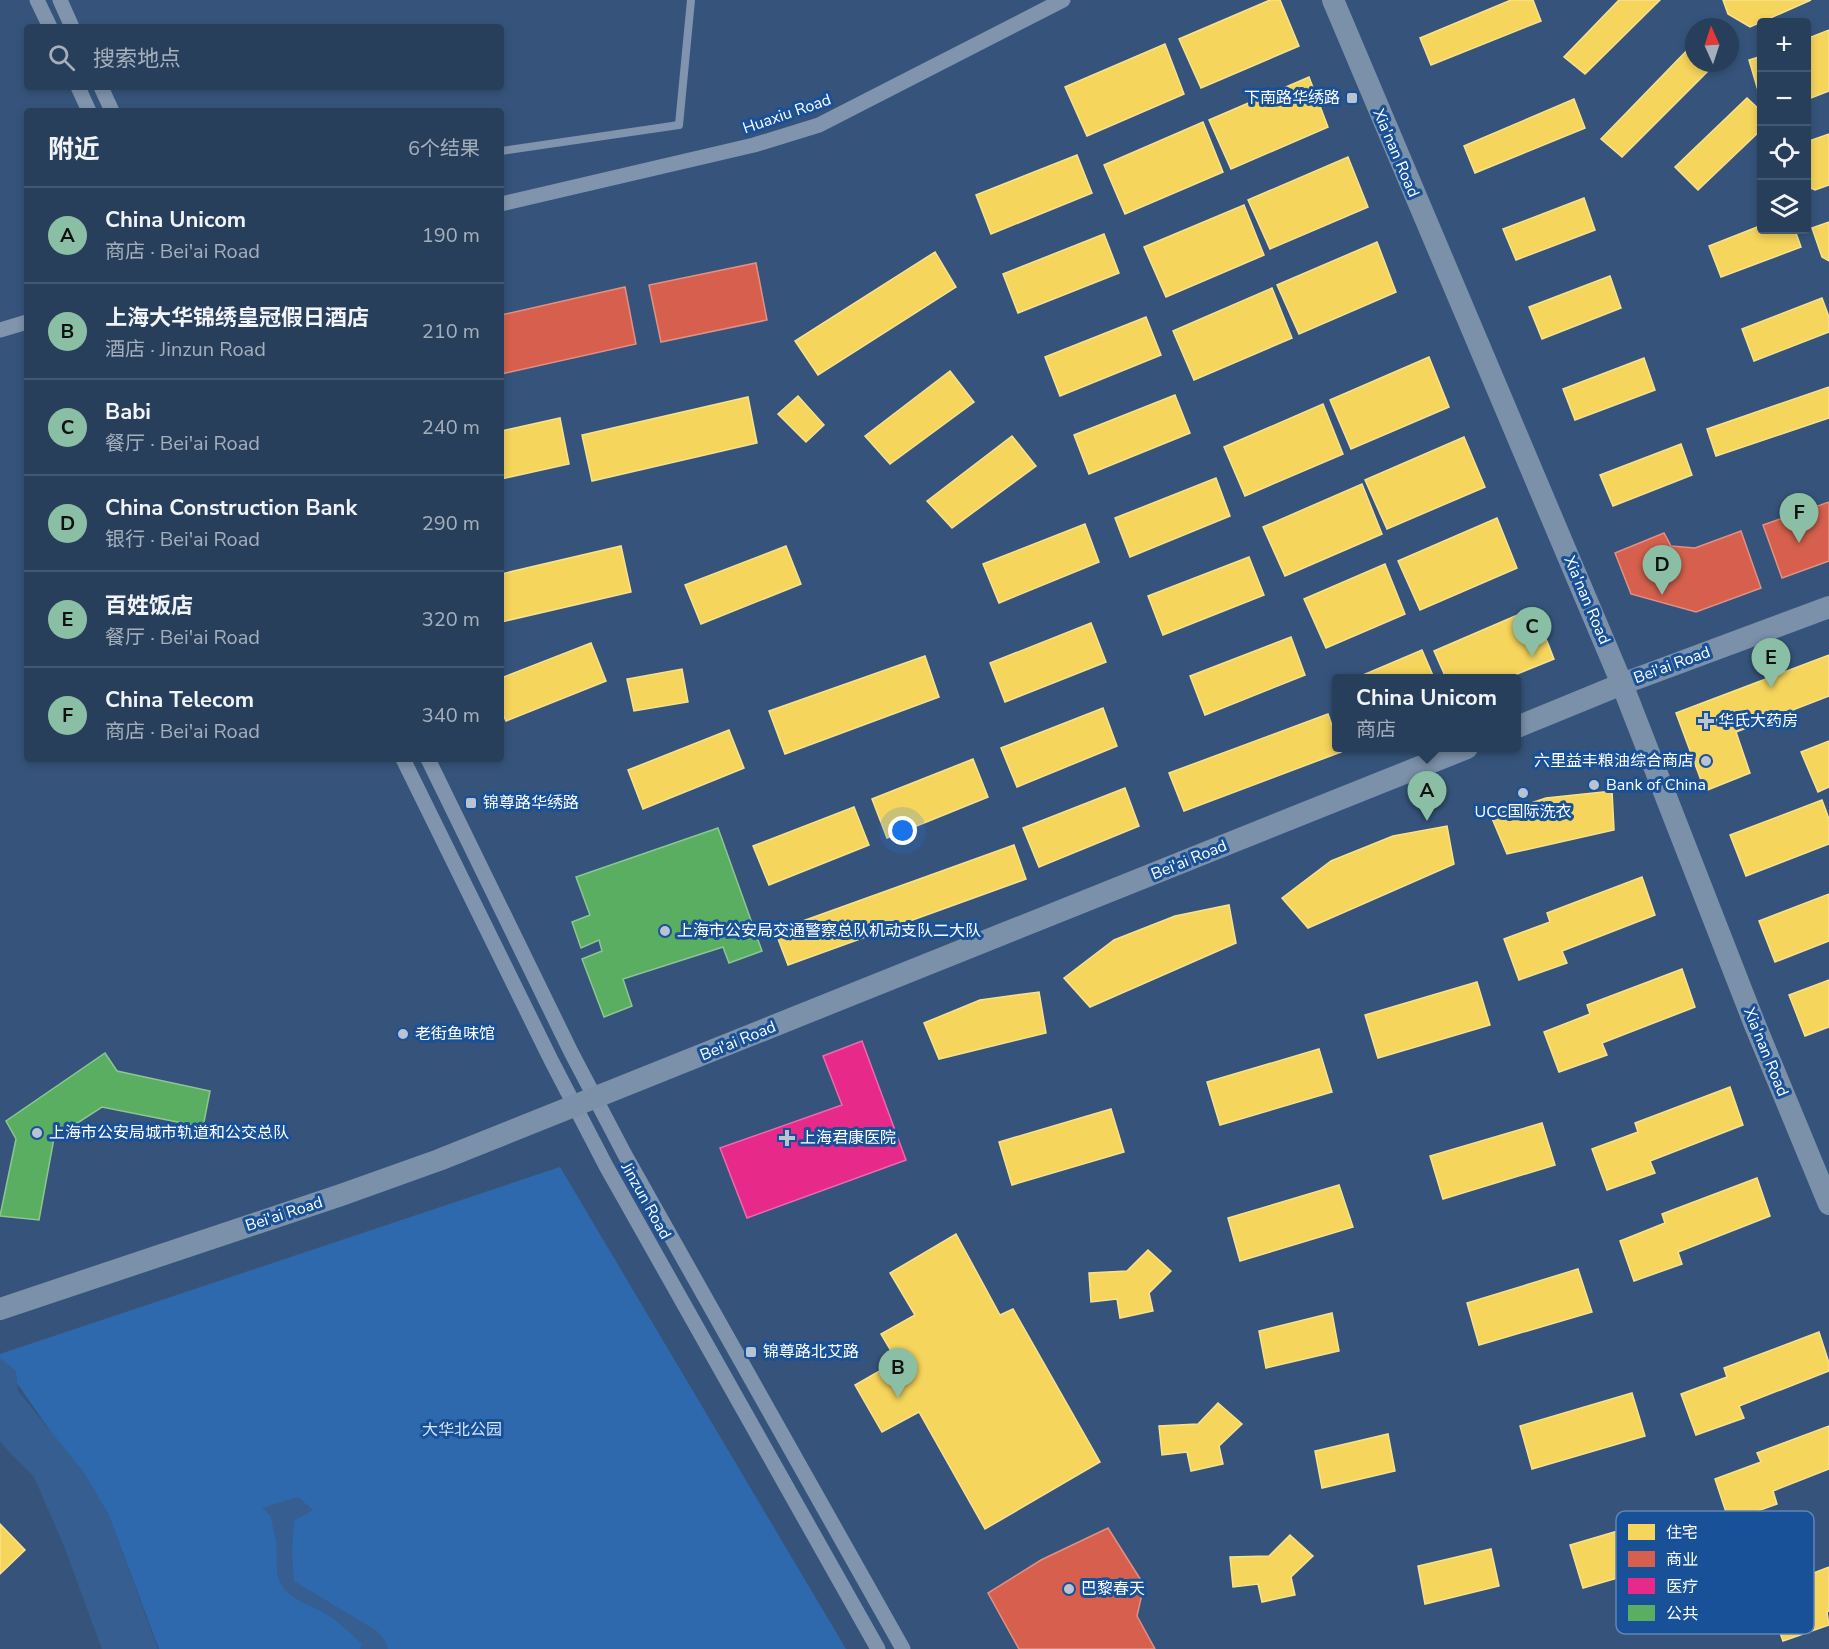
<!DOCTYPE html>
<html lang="zh">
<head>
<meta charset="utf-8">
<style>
	:root { --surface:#283f5c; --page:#344a65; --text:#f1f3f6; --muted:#a5afbb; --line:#445872; --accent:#8abfa5 }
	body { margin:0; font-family:"Nunito Sans","Noto Sans SC",sans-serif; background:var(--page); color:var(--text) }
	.controls { position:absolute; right:18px; top:18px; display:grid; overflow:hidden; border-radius:6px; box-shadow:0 3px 9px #0003 }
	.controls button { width:54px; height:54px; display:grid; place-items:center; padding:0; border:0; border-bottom:2px solid var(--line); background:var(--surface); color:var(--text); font:30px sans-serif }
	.compass { position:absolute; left:1685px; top:18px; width:54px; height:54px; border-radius:50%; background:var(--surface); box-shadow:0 3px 9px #0003; rotate:357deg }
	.you { position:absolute; left:903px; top:831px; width:21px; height:21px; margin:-15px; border:4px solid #fff; border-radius:50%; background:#1a73e8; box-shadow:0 0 0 9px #1a73e833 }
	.badge { display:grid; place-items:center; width:39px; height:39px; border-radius:50%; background:var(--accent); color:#111; font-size:20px; font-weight:700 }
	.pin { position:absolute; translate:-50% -50px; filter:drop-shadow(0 2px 3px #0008) }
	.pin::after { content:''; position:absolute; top:32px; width:21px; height:18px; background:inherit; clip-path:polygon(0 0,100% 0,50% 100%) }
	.popup { position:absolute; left:1332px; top:674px; width:189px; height:78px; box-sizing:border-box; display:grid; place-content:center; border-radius:6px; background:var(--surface); filter:drop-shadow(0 2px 4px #0005); font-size:20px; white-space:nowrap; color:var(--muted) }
	.popup b { font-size:22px; color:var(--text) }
	.popup::after { content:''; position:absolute; left:50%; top:100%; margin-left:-12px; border:12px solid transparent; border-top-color:var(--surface) }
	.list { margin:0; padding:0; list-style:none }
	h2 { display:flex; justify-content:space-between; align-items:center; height:78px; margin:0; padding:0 24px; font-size:26px }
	h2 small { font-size:20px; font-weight:400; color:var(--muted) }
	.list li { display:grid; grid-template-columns:39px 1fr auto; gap:18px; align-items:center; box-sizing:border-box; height:96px; padding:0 24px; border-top:2px solid var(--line) }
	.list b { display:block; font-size:22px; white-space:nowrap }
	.list p { margin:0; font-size:20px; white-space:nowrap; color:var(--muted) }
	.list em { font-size:20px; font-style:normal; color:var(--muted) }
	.icon { flex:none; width:33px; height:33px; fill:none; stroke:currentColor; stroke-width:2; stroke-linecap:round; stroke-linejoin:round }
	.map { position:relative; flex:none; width:1829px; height:1649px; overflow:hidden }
	.search { position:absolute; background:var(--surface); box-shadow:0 3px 9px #0003; left:24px; top:24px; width:480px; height:66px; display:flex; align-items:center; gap:15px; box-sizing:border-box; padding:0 21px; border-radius:6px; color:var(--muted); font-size:22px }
	.panel { position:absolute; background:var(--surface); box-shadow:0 3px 9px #0003; left:24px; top:108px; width:480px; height:654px; border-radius:6px }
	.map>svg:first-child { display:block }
	.green { fill:#2e69ae }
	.water { fill:#365e90 }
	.homes { fill:#f6d55c; stroke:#f9e28d; stroke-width:1.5 }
	.shops { fill:#d6604d; stroke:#e29082; stroke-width:1.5 }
	.health { fill:#e7298a; stroke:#ee69ad; stroke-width:1.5 }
	.public { fill:#5aae61; stroke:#8cc690; stroke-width:1.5 }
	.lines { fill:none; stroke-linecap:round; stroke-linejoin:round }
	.lane { stroke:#8094ad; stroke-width:8 }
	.street { stroke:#8094ad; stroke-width:15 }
	.secondary { stroke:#7b90a9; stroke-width:22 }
	.poi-dot { fill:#b9c3d1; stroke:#195198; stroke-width:2 }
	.labels { text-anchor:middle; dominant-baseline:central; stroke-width:6; stroke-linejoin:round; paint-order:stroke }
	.poi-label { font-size:16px; fill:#fff; stroke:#195198; text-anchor:start }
	.street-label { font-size:16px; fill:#fff; stroke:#195198 }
	.park-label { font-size:16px; fill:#d4e6fc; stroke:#195198 }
	.key { fill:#195198; stroke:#5e85b7; stroke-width:1.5 }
	.key-label { font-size:16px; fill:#fff }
</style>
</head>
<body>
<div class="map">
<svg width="1829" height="1649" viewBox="0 0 1829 1649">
	<rect width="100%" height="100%" fill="#36547b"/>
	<polygon class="green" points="560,1167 846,1649 159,1649 108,1513 0,1359 0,1354"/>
	<g class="water">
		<polygon points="0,1358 16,1371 18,1391 83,1471 108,1513 158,1649 102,1649 64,1546 34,1477 0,1442"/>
		<path d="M 298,1497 L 313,1510 L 294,1521 L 292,1552 L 294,1581 L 377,1631 L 385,1641 L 388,1649 L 360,1649 L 362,1644 C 350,1633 339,1622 326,1614 C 314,1606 296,1602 286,1591 C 272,1576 279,1561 276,1543 C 275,1534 272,1526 271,1516 L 262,1508 Z"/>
	</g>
	<g class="homes">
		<polygon points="1270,0 1280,0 1299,46 1201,88 1179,39"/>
		<polygon points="1511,0 1533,0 1541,21 1431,65 1420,38"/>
		<polygon points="1619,0 1660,0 1585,74 1564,57"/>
		<polygon points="1723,0 1811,0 1750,27 1728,14"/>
		<polygon points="1829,30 1829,91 1806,100 1806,39"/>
		<polygon points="1694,43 1694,63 1716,63 1622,157 1601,139"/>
		<polygon points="1165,44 1184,94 1087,136 1065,87"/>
		<polygon points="1762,56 1762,98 1760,97 1749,60"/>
		<polygon points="1309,77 1328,127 1231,169 1209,120"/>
		<polygon points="1747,98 1762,112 1762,129 1698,190 1675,167"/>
		<polygon points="1574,99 1585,128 1475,173 1464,146"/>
		<polygon points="1203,122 1223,172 1125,214 1104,165"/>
		<polygon points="1829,134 1829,185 1815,190 1806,186 1806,142"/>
		<polygon points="1077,155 1092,193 991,234 976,195"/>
		<polygon points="1348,157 1368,207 1270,249 1248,200"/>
		<polygon points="1584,198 1595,230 1516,260 1503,229"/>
		<polygon points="1244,205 1264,255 1166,297 1144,247"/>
		<polygon points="1829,222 1829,261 1822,257 1812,228"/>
		<polygon points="1762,225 1762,230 1795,230 1801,247 1721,277 1709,246"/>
		<polygon points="1104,234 1119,273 1018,313 1003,274"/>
		<polygon points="1377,242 1396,292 1299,334 1277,285"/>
		<polygon points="935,252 956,287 818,375 795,341"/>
		<polygon points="1610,276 1621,308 1542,339 1529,307"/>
		<polygon points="1272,288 1292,338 1194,380 1173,331"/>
		<polygon points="1822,298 1829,317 1829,332 1754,361 1742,329"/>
		<polygon points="1146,317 1161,355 1060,396 1045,357"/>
		<polygon points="1429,357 1449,407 1351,449 1330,400"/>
		<polygon points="1644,358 1655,390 1575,420 1563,389"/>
		<polygon points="950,371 974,402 890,464 865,436"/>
		<polygon points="1829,387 1829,418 1716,456 1707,429"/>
		<polygon points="1175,395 1190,433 1089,474 1074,435"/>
		<polygon points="798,396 824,425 806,442 778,414"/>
		<polygon points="748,397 757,443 592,481 582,435"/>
		<polygon points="1323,404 1343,454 1245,496 1224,447"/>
		<polygon points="560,418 569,464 501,479 501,431"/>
		<polygon points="1012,436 1036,466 952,528 927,501"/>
		<polygon points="1464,437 1485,487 1387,529 1365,480"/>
		<polygon points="1681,444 1692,475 1613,506 1600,475"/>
		<polygon points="1216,478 1230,516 1130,557 1115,518"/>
		<polygon points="1362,484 1382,534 1285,576 1263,527"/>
		<polygon points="1497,518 1517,568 1420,610 1398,561"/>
		<polygon points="1085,524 1099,562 999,603 983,564"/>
		<polygon points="621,546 631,592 501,622 501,574"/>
		<polygon points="786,546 801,584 701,624 685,585"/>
		<polygon points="1249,557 1264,595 1163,635 1148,596"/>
		<polygon points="1385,564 1405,614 1326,648 1304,599"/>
		<polygon points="1534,608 1554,659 1507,678 1446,678 1434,651"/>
		<polygon points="1091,623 1106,662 1005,702 990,663"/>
		<polygon points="1291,637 1305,675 1205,715 1190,676"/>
		<polygon points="591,643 606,681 506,721 501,710 501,678"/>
		<polygon points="1422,650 1434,678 1356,678"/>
		<polygon points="1829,655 1829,696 1736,732 1750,773 1705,791 1676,713"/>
		<polygon points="925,656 939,697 785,754 769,711"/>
		<polygon points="682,669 688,702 634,711 627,679"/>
		<polygon points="1103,708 1117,746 1017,787 1001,748"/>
		<polygon points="1328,714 1337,740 1337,748 1340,748 1341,752 1184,811 1169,773"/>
		<polygon points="729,730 744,768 643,809 628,770"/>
		<polygon points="1829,741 1829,787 1818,792 1801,752"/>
		<polygon points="973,759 988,797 887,838 872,799"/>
		<polygon points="1125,788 1139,826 1039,867 1023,828"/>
		<polygon points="1612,791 1614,830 1507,854 1491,816 1546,798"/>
		<polygon points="1822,800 1829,819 1829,844 1746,876 1730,835"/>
		<polygon points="854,807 869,845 769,885 753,846"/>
		<polygon points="1447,826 1454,864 1308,928 1282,898 1331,861 1393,836"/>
		<polygon points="1014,845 1026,879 788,965 775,931"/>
		<polygon points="1642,877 1655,915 1562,951 1567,963 1519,980 1504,939 1550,922 1547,913"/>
		<polygon points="1829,894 1829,941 1775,962 1759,921"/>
		<polygon points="1229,905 1236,943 1090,1007 1064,978 1114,940 1175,916"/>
		<polygon points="1682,969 1695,1007 1602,1043 1607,1055 1559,1072 1544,1032 1590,1014 1587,1005"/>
		<polygon points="1829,980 1829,1027 1805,1036 1789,995"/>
		<polygon points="1477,982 1490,1025 1378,1058 1365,1015"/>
		<polygon points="1039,992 1046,1033 939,1059 924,1023 980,1000"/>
		<polygon points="1319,1049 1332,1092 1220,1125 1207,1082"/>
		<polygon points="1730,1087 1743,1125 1650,1161 1655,1173 1607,1190 1592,1149 1638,1132 1635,1123"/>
		<polygon points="1111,1109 1124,1152 1012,1185 999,1142"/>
		<polygon points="1542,1123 1555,1165 1443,1199 1430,1156"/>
		<polygon points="1757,1178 1770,1216 1678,1252 1682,1264 1634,1281 1620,1241 1665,1223 1662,1214"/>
		<polygon points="1339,1185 1353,1227 1240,1261 1228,1218"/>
		<polygon points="956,1234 1000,1315 1013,1309 1100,1462 985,1529 919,1412 882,1432 855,1385 897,1361 881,1334 915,1315 890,1273"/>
		<polygon points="1148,1250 1171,1271 1149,1293 1153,1311 1120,1318 1117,1299 1091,1302 1089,1273 1127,1271"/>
		<polygon points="1578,1269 1592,1312 1479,1345 1467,1303"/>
		<polygon points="1332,1313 1339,1351 1266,1368 1259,1331"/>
		<polygon points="1819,1332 1829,1363 1829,1371 1739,1406 1744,1418 1696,1435 1681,1394 1727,1377 1724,1368"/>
		<polygon points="1632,1393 1645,1436 1532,1469 1520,1426"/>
		<polygon points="1218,1403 1242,1424 1219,1446 1223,1464 1191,1471 1187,1452 1162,1455 1159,1426 1198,1424"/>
		<polygon points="1829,1426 1829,1469 1773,1491 1777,1504 1729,1521 1715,1479 1761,1462 1757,1453"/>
		<polygon points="1388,1434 1395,1471 1322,1488 1315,1451"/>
		<polygon points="1682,1512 1696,1555 1583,1588 1570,1545"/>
		<polygon points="0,1524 25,1550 0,1574"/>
		<polygon points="1290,1535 1313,1556 1291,1577 1295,1595 1262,1602 1258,1584 1233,1587 1230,1557 1269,1556"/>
		<polygon points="1491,1549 1499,1586 1425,1604 1418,1566"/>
		<polygon points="1829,1567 1829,1611 1827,1612 1829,1625 1783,1641 1768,1600 1814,1582 1811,1574"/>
	</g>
	<g class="shops">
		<polygon points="756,263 767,320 661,342 649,285"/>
		<polygon points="625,287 636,344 501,374 501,315"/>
		<polygon points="1829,502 1829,561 1782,578 1763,525"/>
		<polygon points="1741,531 1761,588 1696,612 1631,594 1615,553 1664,533 1671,546 1695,548"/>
		<polygon points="1108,1528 1144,1585 1137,1616 1155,1649 1019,1649 988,1593 1041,1560"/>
	</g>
	<polygon class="health" points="862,1041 906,1160 747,1218 720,1148 842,1105 823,1056"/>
	<g class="public">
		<polygon points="718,828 762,951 729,963 723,947 623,979 632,1006 604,1017 582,959 602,951 599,940 581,948 572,922 590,915 576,877"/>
		<polygon points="105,1053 117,1071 210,1091 203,1127 102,1107 54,1138 39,1220 0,1216 16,1139 6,1121"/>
	</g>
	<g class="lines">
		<polyline class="lane" points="501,151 679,125 691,0"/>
		<g class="street">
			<polyline points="37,0 50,27"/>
			<polyline points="60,0 72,27"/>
			<polyline points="78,87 89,111"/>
			<polyline points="101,87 112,111"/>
			<polyline points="501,204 754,145 819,125 1063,0"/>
			<polyline points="0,330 27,322"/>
			<polyline points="403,759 551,1060 606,1166 878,1649"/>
			<polyline points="428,759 571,1052 625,1155 903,1649"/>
		</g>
		<g class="secondary">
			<polyline points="1333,0 1622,684 1755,1025 1829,1204"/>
			<polyline points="1517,727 1622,684 1829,607"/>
			<polyline points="0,1309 341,1195 439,1160 1467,748"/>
		</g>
	</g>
	<g class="poi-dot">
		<rect x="1346" y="92" width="12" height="12" rx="3"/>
		<path d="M1703 712h6v6h6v6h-6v6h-6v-6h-6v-6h6z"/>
		<circle cx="1706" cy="761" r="6"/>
		<circle cx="1594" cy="785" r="6"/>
		<circle cx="1523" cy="793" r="6"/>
		<rect x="465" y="797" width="12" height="12" rx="3"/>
		<circle cx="665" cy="931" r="6"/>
		<circle cx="403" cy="1034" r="6"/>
		<circle cx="37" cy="1133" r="6"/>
		<path d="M784 1129h6v6h6v6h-6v6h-6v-6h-6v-6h6z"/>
		<rect x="745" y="1346" width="12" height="12" rx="3"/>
		<circle cx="1069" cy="1589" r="6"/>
	</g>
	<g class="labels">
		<g class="poi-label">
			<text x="1340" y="98" text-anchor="end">下南路华绣路</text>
			<text x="1718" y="721">华氏大药房</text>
			<text x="1694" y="761" text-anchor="end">六里益丰粮油综合商店</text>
			<text x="1606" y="785">Bank of China</text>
			<text x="483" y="803">锦尊路华绣路</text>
			<text x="1523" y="812" text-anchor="middle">UCC国际洗衣</text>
			<text x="677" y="931">上海市公安局交通警察总队机动支队二大队</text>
			<text x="415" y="1034">老街鱼味馆</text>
			<text x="49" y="1133">上海市公安局城市轨道和公交总队</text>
			<text x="800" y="1138">上海君康医院</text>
			<text x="763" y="1352">锦尊路北艾路</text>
			<text x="1081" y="1589">巴黎春天</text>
		</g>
		<g class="street-label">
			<text transform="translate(787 114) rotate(-19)">Huaxiu Road</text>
			<text transform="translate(1396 153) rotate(67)">Xia'nan Road</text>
			<text transform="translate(1587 600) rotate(67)">Xia'nan Road</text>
			<text transform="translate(1672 665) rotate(-20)">Bei'ai Road</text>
			<text transform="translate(1189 860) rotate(-22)">Bei'ai Road</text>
			<text transform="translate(738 1041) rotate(-22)">Bei'ai Road</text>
			<text transform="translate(1766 1052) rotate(68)">Xia'nan Road</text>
			<text transform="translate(646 1201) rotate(61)">Jinzun Road</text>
			<text transform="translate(284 1214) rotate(-18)">Bei'ai Road</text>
		</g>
		<g class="park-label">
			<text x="462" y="1430">大华北公园</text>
		</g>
	</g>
	<rect x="1616" y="1511" width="198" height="123" rx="9" class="key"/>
	<rect x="1628" y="1524" width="27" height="16" fill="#f6d55c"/>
	<rect x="1628" y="1551" width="27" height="16" fill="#d6604d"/>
	<rect x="1628" y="1578" width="27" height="16" fill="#e7298a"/>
	<rect x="1628" y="1605" width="27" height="16" fill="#5aae61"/>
	<g class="key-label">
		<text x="1666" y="1538">住宅</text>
		<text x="1666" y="1565">商业</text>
		<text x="1666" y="1592">医疗</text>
		<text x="1666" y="1619">公共</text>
	</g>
</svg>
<div class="controls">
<button>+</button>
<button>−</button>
<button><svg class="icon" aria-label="locate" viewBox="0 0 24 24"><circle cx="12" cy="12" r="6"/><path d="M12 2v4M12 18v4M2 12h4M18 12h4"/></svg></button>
<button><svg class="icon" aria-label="layers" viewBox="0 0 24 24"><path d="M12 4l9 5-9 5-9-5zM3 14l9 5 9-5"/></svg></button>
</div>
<svg class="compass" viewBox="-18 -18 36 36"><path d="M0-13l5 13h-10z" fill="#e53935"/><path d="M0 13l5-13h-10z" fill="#a5afbb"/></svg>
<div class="you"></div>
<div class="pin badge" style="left:1427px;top:821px">A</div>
<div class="popup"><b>China Unicom</b>商店</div>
<div class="pin badge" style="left:898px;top:1398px">B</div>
<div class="pin badge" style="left:1532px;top:657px">C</div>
<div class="pin badge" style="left:1662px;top:595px">D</div>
<div class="pin badge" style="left:1771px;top:688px">E</div>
<div class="pin badge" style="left:1799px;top:543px">F</div>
<div class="search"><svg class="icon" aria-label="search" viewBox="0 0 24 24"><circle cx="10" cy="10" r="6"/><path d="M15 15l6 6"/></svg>搜索地点</div>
<section class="panel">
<h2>附近<small>6个结果</small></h2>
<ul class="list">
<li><span class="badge">A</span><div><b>China Unicom</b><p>商店 · Bei'ai Road</p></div><em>190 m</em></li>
<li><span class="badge">B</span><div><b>上海大华锦绣皇冠假日酒店</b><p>酒店 · Jinzun Road</p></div><em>210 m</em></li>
<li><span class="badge">C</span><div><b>Babi</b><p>餐厅 · Bei'ai Road</p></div><em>240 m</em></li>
<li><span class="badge">D</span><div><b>China Construction Bank</b><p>银行 · Bei'ai Road</p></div><em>290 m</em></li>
<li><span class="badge">E</span><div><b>百姓饭店</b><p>餐厅 · Bei'ai Road</p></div><em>320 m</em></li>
<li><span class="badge">F</span><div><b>China Telecom</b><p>商店 · Bei'ai Road</p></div><em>340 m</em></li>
</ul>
</section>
</div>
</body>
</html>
